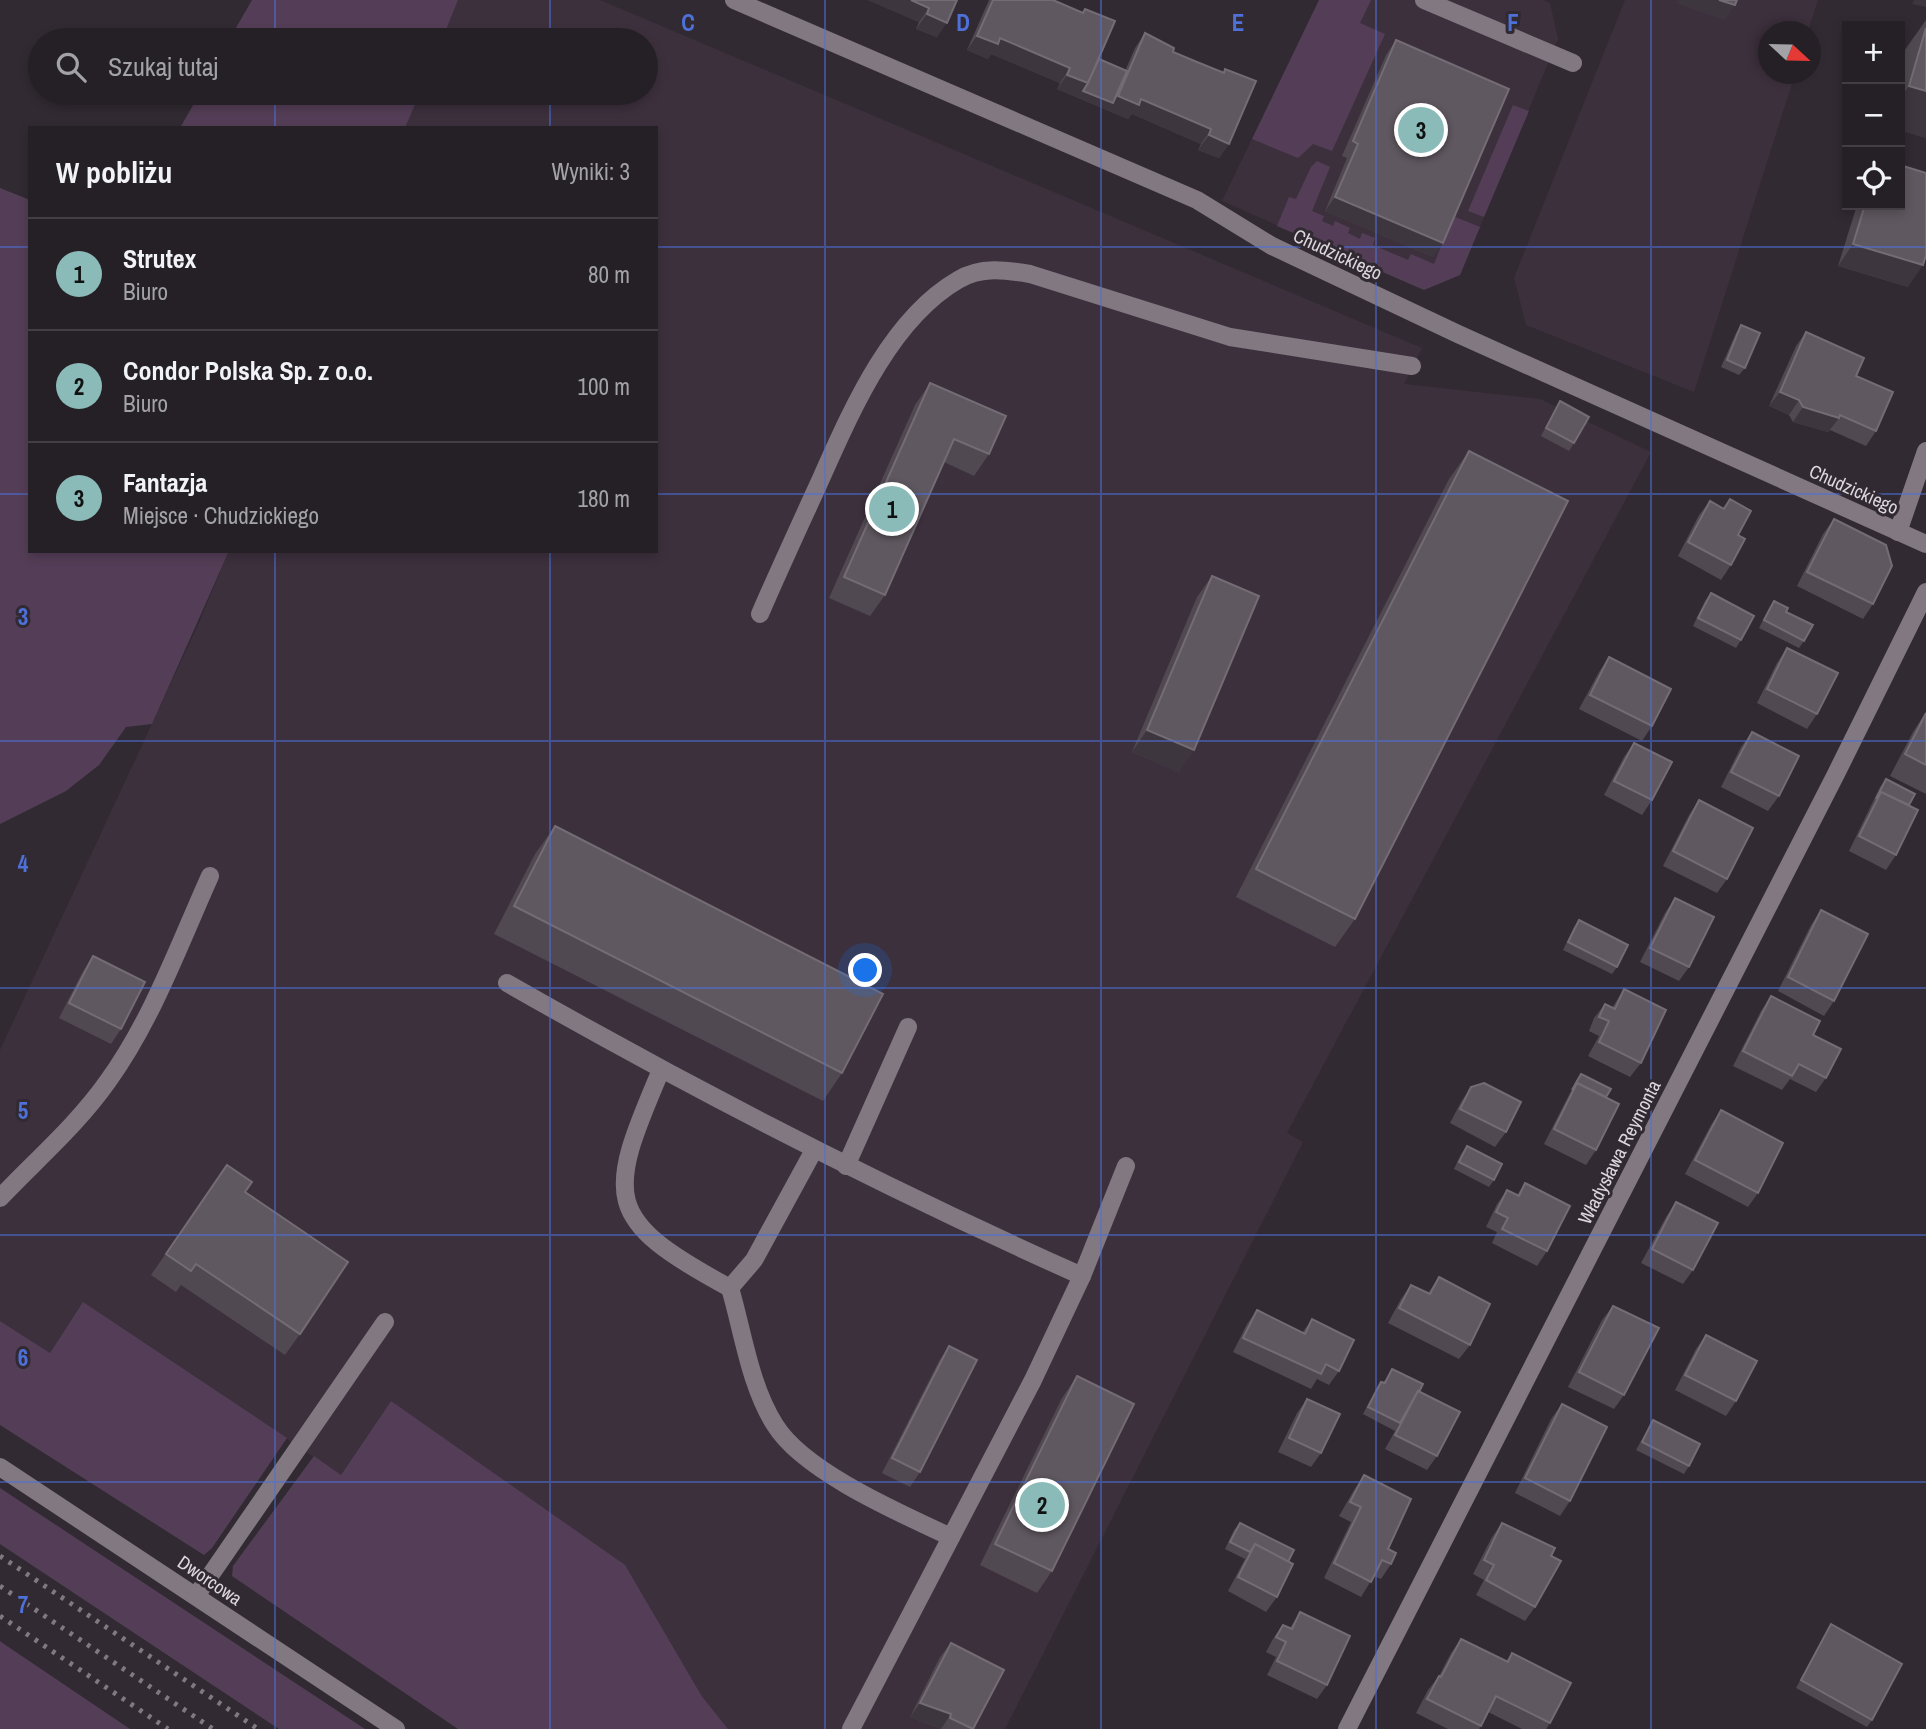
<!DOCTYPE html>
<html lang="pl">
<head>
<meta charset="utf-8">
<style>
	:root { --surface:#252026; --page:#312d32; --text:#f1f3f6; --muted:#a3a3a7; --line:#423e43; --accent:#8bbbb9 }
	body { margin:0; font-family:"Archivo Narrow",sans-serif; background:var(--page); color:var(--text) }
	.controls { position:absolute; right:21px; top:21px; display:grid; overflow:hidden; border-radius:0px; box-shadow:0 4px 10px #0003 }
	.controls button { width:63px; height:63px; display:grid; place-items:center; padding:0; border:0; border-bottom:2px solid var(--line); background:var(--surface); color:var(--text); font:35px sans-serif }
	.compass { position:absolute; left:1758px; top:21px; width:63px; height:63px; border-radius:50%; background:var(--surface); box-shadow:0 4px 10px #0003; rotate:112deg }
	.you { position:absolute; left:866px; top:971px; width:24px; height:24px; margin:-18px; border:5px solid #fff; border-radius:50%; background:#1a73e8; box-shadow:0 0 0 10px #1a73e833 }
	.badge { display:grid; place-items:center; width:46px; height:46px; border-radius:50%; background:var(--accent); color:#111; font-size:23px; font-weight:700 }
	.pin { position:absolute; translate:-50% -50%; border:4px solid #fff; box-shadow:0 2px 7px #0006 }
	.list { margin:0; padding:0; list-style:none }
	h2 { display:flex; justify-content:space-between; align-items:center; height:91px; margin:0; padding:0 28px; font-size:30px }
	h2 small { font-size:23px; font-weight:400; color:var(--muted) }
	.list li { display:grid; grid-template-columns:46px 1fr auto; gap:21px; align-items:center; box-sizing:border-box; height:112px; padding:0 28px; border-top:2px solid var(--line) }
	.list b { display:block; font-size:26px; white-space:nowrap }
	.list p { margin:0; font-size:23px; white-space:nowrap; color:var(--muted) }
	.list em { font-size:23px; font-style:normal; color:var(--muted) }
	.icon { flex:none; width:38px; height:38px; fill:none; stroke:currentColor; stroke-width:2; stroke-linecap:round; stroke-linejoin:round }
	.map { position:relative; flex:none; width:1926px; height:1729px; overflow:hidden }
	.search { position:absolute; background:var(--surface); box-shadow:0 4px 10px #0003; left:28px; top:28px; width:630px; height:77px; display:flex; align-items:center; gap:18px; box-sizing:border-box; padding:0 24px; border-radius:38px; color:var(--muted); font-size:26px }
	.panel { position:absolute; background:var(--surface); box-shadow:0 4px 10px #0003; left:28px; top:126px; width:630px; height:427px; border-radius:0px }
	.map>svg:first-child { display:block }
	.built { fill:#3c303d }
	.green { fill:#543e57 }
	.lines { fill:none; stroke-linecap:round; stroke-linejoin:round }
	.minor { stroke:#817882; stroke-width:18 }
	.rail { stroke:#807a80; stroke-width:5; stroke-dasharray:3.5 7; stroke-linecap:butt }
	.wall { fill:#504951 }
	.shaded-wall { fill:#3e363f }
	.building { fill:#605860; stroke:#736c74; stroke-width:2 }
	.grid { fill:none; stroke:#4d70d9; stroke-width:2; stroke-opacity:0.55 }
	.labels { text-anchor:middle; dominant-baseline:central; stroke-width:6; stroke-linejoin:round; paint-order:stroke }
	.street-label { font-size:19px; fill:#dcd7dc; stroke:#312a32 }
	.grid-label { font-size:23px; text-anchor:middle; font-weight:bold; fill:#4d70d9; stroke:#312a32; stroke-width:6; stroke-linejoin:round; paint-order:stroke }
</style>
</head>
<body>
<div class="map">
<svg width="1926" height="1729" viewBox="0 0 1926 1729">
	<rect width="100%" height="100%" fill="#312a32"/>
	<g class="built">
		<polygon points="458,0 600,0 1422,348 1404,384 1540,399 1651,452 1287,1133 1303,1142 1005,1729 728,1729 701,1695 391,1401 341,1475 83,1303 50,1353 0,1321 0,1050 198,625 229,551 656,551 656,128 405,128 420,93 646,93 646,40 442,40"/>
		<polygon points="1319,0 1543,0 1550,3 1558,39 1460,275 1424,290 1222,201"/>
		<polygon points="1625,0 1818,0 1808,31 1769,32 1769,74 1795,74 1694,392 1526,325 1514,278"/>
	</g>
	<g class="green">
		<polygon points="252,0 458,0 442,40 229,40"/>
		<polygon points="1319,0 1371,0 1360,23 1385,34 1332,151 1313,144 1298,158 1252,139"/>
		<polygon points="200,93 420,93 405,128 180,128"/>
		<polygon points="1513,105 1529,111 1484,217 1468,211"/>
		<polygon points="1317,161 1330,167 1312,211 1324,216 1322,221 1333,226 1335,221 1350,228 1348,233 1360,239 1362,233 1375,238 1373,245 1408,260 1411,254 1434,264 1453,216 1480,227 1460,275 1424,290 1277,226 1289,197 1296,199 1311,167"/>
		<polygon points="0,188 30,200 30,551 229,551 152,724 126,727 99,765 66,791 0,824"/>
		<polygon points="83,1302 287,1438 212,1548 204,1555 0,1425 0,1321 50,1353"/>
		<polygon points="391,1401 625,1565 701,1695 728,1729 458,1729 232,1576 233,1566 314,1456 341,1475"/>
		<polygon points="0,1488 365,1729 279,1729 0,1544"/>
		<polygon points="0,1641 4,1644 130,1729 0,1729"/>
	</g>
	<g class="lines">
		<g class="minor">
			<polyline points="734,0 1197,200 1272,246 1458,334 1926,544"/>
			<polyline points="1424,0 1573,63"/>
			<polyline points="1898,532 1926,451"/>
			<path d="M 760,614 C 779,570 799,527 819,483 C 850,414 889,320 958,280 C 981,266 1006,270 1030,274 L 1230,337 L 1412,366"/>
			<path d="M 507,983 C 694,1090 885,1188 1082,1276"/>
			<path d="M 661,1070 C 606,1198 602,1219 730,1288"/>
			<path d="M 814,1150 L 754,1260 L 730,1288 C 743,1332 750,1386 775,1425 C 804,1472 902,1514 951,1537"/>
			<polyline points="846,1166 908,1027"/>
			<path d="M 0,1198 C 37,1159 77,1125 108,1081 C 152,1020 179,945 210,876"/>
			<polyline points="0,1467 396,1729"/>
			<polyline points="196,1596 385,1322"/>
			<polyline points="851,1729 1033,1380 1082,1276 1126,1166"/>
			<polyline points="1347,1729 1836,774 1926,592"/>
		</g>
		<g class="rail">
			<polyline points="0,1556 258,1729"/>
			<polyline points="0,1586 213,1729"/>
			<polyline points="0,1616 168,1729"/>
		</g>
	</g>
	<g class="wall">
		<polygon points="868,0 957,0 937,37 916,29 919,22"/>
		<polygon points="989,0 1053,0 1082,13 1085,9 1099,59 1125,71 1135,48 1145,33 1173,52 1223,73 1225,69 1229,144 1219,158 1198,150 1201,144 1132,114 1128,119 1057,89 1060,83 991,54 988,59 967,50"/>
		<polygon points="1926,20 1926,138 1900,130 1900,63 1902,54"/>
		<polygon points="1396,40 1433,257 1325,211 1347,158 1342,156 1386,55"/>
		<polygon points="1857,205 1900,205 1908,287 1838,266"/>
		<polygon points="1741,325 1745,368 1739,375 1721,367 1736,333"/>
		<polygon points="1806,332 1856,376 1876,431 1866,446 1830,430 1828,432 1793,422 1789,415 1769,406 1796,346"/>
		<polygon points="930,383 989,454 974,476 944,462 885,595 870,616 829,598 915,405"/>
		<polygon points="1560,401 1574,443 1569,451 1541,436"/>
		<polygon points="1469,451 1355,919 1335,947 1236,897 1449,479"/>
		<polygon points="1730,499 1738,535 1731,565 1721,580 1678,556 1699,515 1710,501 1723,508"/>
		<polygon points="1834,519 1873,604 1863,619 1797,586 1823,534"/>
		<polygon points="1212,576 1179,772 1132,752 1197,597"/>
		<polygon points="1711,593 1741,640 1736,648 1693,626 1705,601"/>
		<polygon points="1774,601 1786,612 1804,641 1799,648 1759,628 1769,608"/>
		<polygon points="1787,648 1817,714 1807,729 1757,703 1777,663"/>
		<polygon points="1609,657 1652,726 1642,741 1579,709 1599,672"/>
		<polygon points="1926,712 1926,794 1890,776 1913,732"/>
		<polygon points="1752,732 1779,796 1768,811 1721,787 1741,747"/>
		<polygon points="1634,743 1652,800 1642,815 1604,795 1624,757"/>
		<polygon points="1886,779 1909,805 1896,855 1886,870 1849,851 1880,787"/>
		<polygon points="1699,800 1727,879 1717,893 1663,866 1689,815"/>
		<polygon points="555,826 842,1073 823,1101 494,934 535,854"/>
		<polygon points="1675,898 1689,967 1679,981 1640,962 1665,913"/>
		<polygon points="1821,910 1834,1001 1824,1016 1778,991 1811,925"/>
		<polygon points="1579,920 1617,967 1612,974 1563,950 1574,927"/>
		<polygon points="93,956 121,1029 111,1044 59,1018 83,971"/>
		<polygon points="1624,989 1641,1063 1630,1077 1588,1056 1599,1036 1589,1031 1594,1018 1605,1004 1612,1008"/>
		<polygon points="1771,996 1826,1078 1816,1092 1790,1079 1782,1090 1733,1066 1761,1011"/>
		<polygon points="1581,1074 1606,1097 1596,1150 1586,1165 1544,1144 1576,1081"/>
		<polygon points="1471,1087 1506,1132 1495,1147 1450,1123 1461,1102"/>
		<polygon points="1721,1110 1758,1193 1748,1207 1685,1174 1711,1125"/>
		<polygon points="1467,1146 1494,1180 1489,1187 1454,1169 1461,1154"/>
		<polygon points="227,1165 245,1192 300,1334 285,1355 181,1285 176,1292 151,1275"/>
		<polygon points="1525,1183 1547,1251 1537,1266 1492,1243 1497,1232 1486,1227 1497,1204 1507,1190 1517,1195"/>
		<polygon points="1676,1202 1693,1270 1683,1284 1641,1263 1666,1217"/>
		<polygon points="1439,1277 1470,1345 1459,1359 1388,1323 1401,1299 1411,1285 1428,1293"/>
		<polygon points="1613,1306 1624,1395 1614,1409 1568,1387 1602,1320"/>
		<polygon points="1257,1310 1302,1333 1312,1319 1339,1371 1329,1385 1317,1379 1311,1389 1233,1352 1247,1324"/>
		<polygon points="1706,1335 1736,1401 1726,1416 1675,1390 1696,1349"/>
		<polygon points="949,1346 920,1472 910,1487 882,1473 939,1361"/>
		<polygon points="1392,1369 1419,1392 1437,1456 1427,1470 1385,1449 1395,1431 1363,1414 1376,1389 1381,1382 1383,1383"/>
		<polygon points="1077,1376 1052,1571 1037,1593 980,1565 1062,1398"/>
		<polygon points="1307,1399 1321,1453 1311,1467 1278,1452 1297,1413"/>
		<polygon points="1562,1404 1570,1501 1560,1516 1515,1493 1551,1419"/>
		<polygon points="1653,1420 1689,1466 1684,1474 1636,1450"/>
		<polygon points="1364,1475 1388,1549 1391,1564 1381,1579 1374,1576 1361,1597 1324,1578 1351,1522 1339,1516 1354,1490"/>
		<polygon points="1240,1523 1288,1562 1277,1597 1266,1612 1228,1591 1245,1559 1225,1549 1234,1530"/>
		<polygon points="1502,1523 1551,1556 1535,1607 1525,1621 1476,1595 1484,1580 1473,1574 1492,1537"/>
		<polygon points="1300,1612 1327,1685 1317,1699 1267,1675 1276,1657 1266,1652 1273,1639 1283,1625 1290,1628"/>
		<polygon points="1831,1624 1872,1720 1867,1727 1796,1688"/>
		<polygon points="1461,1639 1506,1661 1512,1653 1550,1723 1546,1729 1522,1729 1488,1712 1479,1729 1448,1729 1416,1713 1428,1690 1439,1676 1451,1653"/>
		<polygon points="951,1643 972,1729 941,1729 910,1717 940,1657"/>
	</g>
	<g class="shaded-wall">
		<polygon points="868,0 911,0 929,8 919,22"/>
		<polygon points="1678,0 1719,0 1735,5 1725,20 1675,3"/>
		<polygon points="1914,0 1926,0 1926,7 1912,4"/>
		<polygon points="927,14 947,23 937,37 916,29"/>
		<polygon points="977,36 1000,38 1070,68 1060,83 991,54 988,59 967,50"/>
		<polygon points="1067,75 1088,83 1113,103 1118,96 1141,99 1211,129 1201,144 1132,114 1128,119 1057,89"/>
		<polygon points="1909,86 1926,91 1926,138 1900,130 1900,98"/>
		<polygon points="1209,135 1229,144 1219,158 1198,150"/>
		<polygon points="1335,197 1443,243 1433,257 1325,211"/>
		<polygon points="1853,244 1923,265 1908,287 1838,266"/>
		<polygon points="1780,392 1799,400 1789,415 1769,406"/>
		<polygon points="1803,407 1839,418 1828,432 1793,422"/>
		<polygon points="1147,730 1194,750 1179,772 1132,752"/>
		<polygon points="920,1703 951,1714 941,1729 910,1717"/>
	</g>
	<g class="building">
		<polygon points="911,0 957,0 947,23 927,14 929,8"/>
		<polygon points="993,0 1053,0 1083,13 1085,9 1115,21 1088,83 1067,75 1070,68 1000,38 998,44 977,36"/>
		<polygon points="1719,0 1737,0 1735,5"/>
		<polygon points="1926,28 1926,91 1909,86"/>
		<polygon points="1145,33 1174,48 1173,52 1197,62 1224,73 1225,69 1256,81 1229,144 1209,135 1211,129 1141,99 1139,105 1118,96"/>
		<polygon points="1396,40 1509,89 1443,243 1335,197 1358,144 1353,141"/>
		<polygon points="1099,59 1127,71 1113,103 1083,91 1088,83"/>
		<polygon points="1900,165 1926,173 1926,255 1923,265 1853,244 1865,205 1900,205"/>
		<polygon points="1741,325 1760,333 1745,368 1727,360"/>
		<polygon points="1806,332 1864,358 1856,376 1893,392 1876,431 1840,415 1839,418 1803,407 1799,400 1780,392"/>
		<polygon points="930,383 1006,416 989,454 954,439 885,595 844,577"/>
		<polygon points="1560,401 1589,417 1574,443 1546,428"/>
		<polygon points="1469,451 1568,501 1355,919 1256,869"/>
		<polygon points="1730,499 1751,511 1738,535 1745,539 1731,565 1688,542 1710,501 1724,509"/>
		<polygon points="1834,519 1886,545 1892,566 1873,604 1807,572"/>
		<polygon points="1212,576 1259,596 1194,750 1147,730"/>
		<polygon points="1711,593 1754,616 1741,640 1698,618"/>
		<polygon points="1774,601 1788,608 1786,612 1813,625 1804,641 1764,620"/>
		<polygon points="1787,648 1838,673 1817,714 1767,689"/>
		<polygon points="1609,657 1671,689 1652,726 1590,695"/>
		<polygon points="1926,713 1926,765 1905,754"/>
		<polygon points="1752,732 1799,756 1779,796 1731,772"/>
		<polygon points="1634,743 1672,762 1652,800 1614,781"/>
		<polygon points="1886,779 1915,794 1909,805 1881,792 1876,799"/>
		<polygon points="1881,792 1918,810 1896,855 1859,836"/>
		<polygon points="1699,800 1753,828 1727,879 1673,851"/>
		<polygon points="555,826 883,994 842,1073 514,906"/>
		<polygon points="1675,898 1714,917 1689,967 1650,948"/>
		<polygon points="1821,910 1868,934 1834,1001 1788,977"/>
		<polygon points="1579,920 1628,945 1617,967 1568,942"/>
		<polygon points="93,956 145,982 121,1029 69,1003"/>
		<polygon points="1624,989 1666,1010 1641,1063 1599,1042 1609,1021 1599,1017 1605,1004 1615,1009"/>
		<polygon points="1771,996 1820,1021 1813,1035 1841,1049 1826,1078 1799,1064 1792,1076 1743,1051"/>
		<polygon points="1581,1074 1611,1089 1606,1097 1577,1083 1572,1090"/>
		<polygon points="1484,1083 1521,1102 1506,1132 1460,1109 1471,1087"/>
		<polygon points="1577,1083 1619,1104 1596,1150 1554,1129"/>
		<polygon points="1721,1110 1783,1143 1758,1193 1695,1160"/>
		<polygon points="1467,1146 1502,1164 1494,1180 1459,1162"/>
		<polygon points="227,1165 252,1182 245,1192 348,1262 300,1334 196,1264 191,1271 166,1254"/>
		<polygon points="1525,1183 1570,1206 1547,1251 1502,1229 1508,1218 1496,1212 1507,1190 1519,1196"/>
		<polygon points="1676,1202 1718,1223 1693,1270 1652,1249"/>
		<polygon points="1439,1277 1490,1304 1470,1345 1399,1308 1411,1285 1430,1294"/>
		<polygon points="1613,1306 1659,1328 1624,1395 1579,1372"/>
		<polygon points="1257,1310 1305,1334 1312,1319 1354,1340 1339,1371 1326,1364 1321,1374 1243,1338"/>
		<polygon points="1706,1335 1757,1361 1736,1401 1685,1375"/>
		<polygon points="949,1346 977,1360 920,1472 892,1458"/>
		<polygon points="1392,1369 1423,1384 1419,1392 1418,1391 1400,1423 1368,1407 1381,1382 1385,1383"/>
		<polygon points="1077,1376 1134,1404 1052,1571 995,1544"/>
		<polygon points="1418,1391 1460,1412 1437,1456 1395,1435"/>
		<polygon points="1307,1399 1340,1414 1321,1453 1289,1438"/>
		<polygon points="1562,1404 1607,1427 1570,1501 1525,1478"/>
		<polygon points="1653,1420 1700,1444 1689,1466 1642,1442"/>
		<polygon points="1364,1475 1411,1499 1388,1549 1396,1553 1391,1564 1382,1560 1371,1582 1334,1563 1361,1507 1350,1502"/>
		<polygon points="1240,1523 1294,1550 1288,1562 1255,1544 1250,1552 1230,1542"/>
		<polygon points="1502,1523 1555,1548 1551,1556 1561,1561 1535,1607 1486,1580 1494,1565 1484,1560"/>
		<polygon points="1255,1544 1293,1564 1277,1597 1238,1577"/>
		<polygon points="1300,1612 1350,1636 1327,1685 1277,1661 1286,1642 1276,1637 1283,1625 1292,1629"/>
		<polygon points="1831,1624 1902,1664 1872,1720 1801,1680"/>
		<polygon points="1461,1639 1508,1662 1512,1653 1571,1683 1550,1723 1496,1696 1481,1726 1427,1699 1439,1676 1441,1677"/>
		<polygon points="951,1643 1004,1670 973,1729 950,1718 951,1714 920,1703"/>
	</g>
	<path class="grid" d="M 275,0 L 275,40M 550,0 L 550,40M 825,0 L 825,1729M 1101,0 L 1101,1729M 1376,0 L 1376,1729M 1651,0 L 1651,1729M 275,93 L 275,128M 550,93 L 550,128M 0,247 L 30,247M 656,247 L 1926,247M 0,494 L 30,494M 656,494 L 1926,494M 275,551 L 275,1729M 550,551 L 550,1729M 0,741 L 1926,741M 0,988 L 1926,988M 0,1235 L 1926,1235M 0,1482 L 1926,1482"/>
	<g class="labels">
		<g class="street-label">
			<text transform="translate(1338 254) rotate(25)">Chudzickiego</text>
			<text transform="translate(1854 489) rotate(24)">Chudzickiego</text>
			<text transform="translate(1619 1152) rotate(-63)">Władysława Reymonta</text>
			<text transform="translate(210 1580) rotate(34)">Dworcowa</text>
		</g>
	</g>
	<g class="grid-label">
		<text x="688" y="31">C</text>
		<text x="963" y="31">D</text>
		<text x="1238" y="31">E</text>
		<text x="1513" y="31">F</text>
		<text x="23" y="625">3</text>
		<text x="23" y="872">4</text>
		<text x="23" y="1119">5</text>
		<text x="23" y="1366">6</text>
		<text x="23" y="1613">7</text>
	</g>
</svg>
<div class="controls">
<button>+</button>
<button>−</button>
<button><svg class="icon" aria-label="locate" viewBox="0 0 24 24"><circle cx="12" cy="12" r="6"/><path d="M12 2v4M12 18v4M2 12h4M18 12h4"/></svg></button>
</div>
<svg class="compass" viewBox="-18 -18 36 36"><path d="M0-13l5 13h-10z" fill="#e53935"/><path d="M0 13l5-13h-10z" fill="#a3a3a7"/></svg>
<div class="you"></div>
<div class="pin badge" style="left:892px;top:509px">1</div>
<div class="pin badge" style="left:1042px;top:1505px">2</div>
<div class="pin badge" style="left:1421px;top:130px">3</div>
<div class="search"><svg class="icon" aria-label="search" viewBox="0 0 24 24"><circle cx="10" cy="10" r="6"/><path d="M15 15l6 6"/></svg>Szukaj tutaj</div>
<section class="panel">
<h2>W pobliżu<small>Wyniki: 3</small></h2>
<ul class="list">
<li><span class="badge">1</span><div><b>Strutex</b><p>Biuro</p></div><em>80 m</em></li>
<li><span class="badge">2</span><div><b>Condor Polska Sp. z o.o.</b><p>Biuro</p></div><em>100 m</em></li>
<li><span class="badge">3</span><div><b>Fantazja</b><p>Miejsce · Chudzickiego</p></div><em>180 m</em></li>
</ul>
</section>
</div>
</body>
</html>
